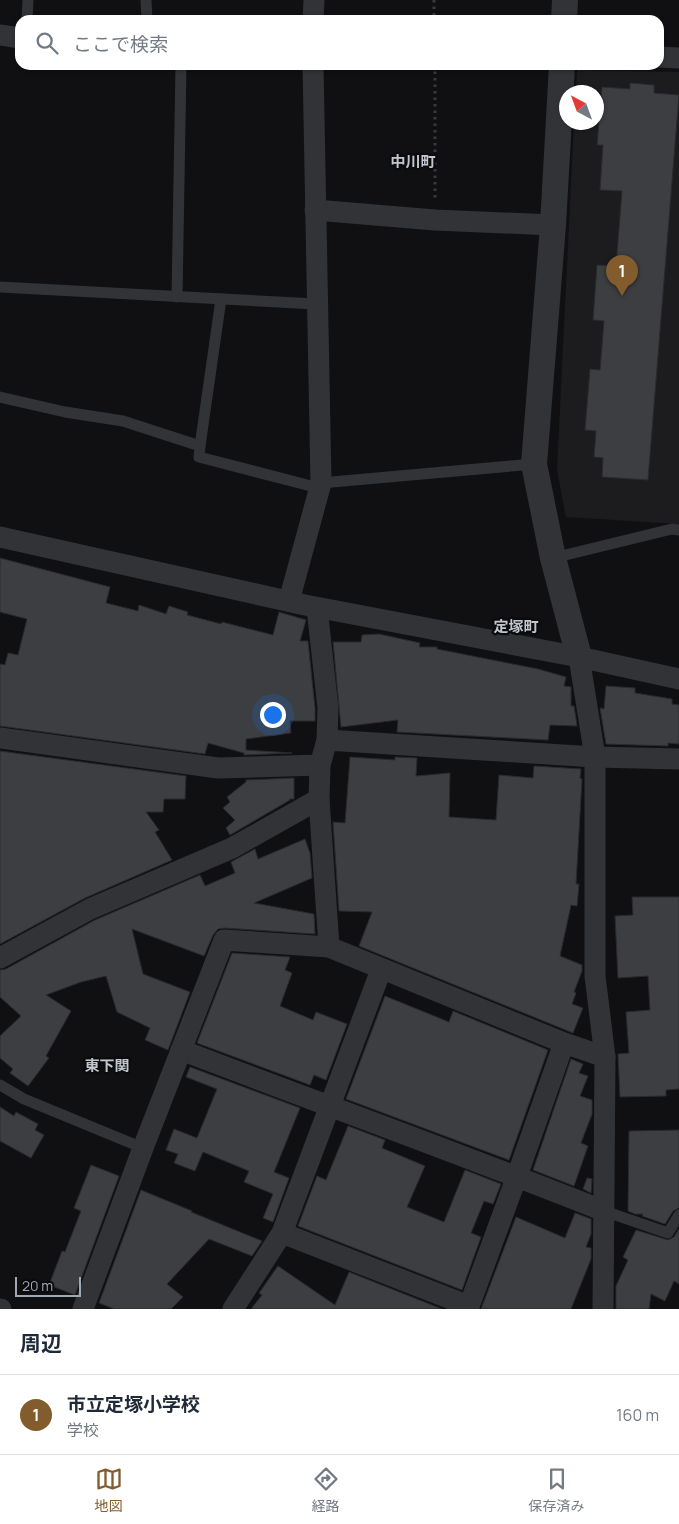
<!DOCTYPE html>
<html lang="ja">
<head>
<meta charset="utf-8">
<style>
	:root { --surface:#fff; --page:#f6f6f7; --text:#1f2937; --muted:#747a83; --line:#e0e1e3; --accent:#825c2c }
	body { margin:0; font-family:Manrope,"Noto Sans JP",sans-serif; background:var(--page); color:var(--text) }
	.compass { position:absolute; left:559px; top:85px; width:45px; height:45px; border-radius:50%; background:var(--surface); box-shadow:0 1px 4px #0004; rotate:319deg }
	.scale { position:absolute; left:15px; bottom:12px; width:66px; box-sizing:border-box; padding-left:5px; border:2px solid #a0a8b4; border-top:0; font-size:14px; line-height:18px; white-space:nowrap; color:#a0a8b4; -webkit-text-stroke:4px #0b0b0d; paint-order:stroke }
	.you { position:absolute; left:272px; top:714px; width:18px; height:18px; margin:-12px; border:4px solid #fff; border-radius:50%; background:#1a73e8; box-shadow:0 0 0 8px #1a73e833 }
	.badge { display:grid; place-items:center; width:32px; height:32px; border-radius:50%; background:var(--accent); color:#fff; font-size:16px; font-weight:700 }
	.pin { position:absolute; translate:-50% -41px; filter:drop-shadow(0 1px 2px #0008) }
	.pin::after { content:''; position:absolute; top:26px; width:18px; height:15px; background:inherit; clip-path:polygon(0 0,100% 0,50% 100%) }
	.list { margin:0; padding:0; list-style:none }
	h2 { display:flex; justify-content:space-between; align-items:center; height:65px; margin:0; padding:0 20px; font-size:21px }
	h2 small { font-size:16px; font-weight:400; color:var(--muted) }
	.list li { display:grid; grid-template-columns:32px 1fr auto; gap:15px; align-items:center; box-sizing:border-box; height:80px; padding:0 20px; border-top:1px solid var(--line) }
	.list b { display:block; font-size:19px; white-space:nowrap }
	.list p { margin:0; font-size:16px; white-space:nowrap; color:var(--muted) }
	.list em { font-size:16px; font-style:normal; color:var(--muted) }
	.icon { flex:none; width:28px; height:28px; fill:none; stroke:currentColor; stroke-width:2; stroke-linecap:round; stroke-linejoin:round }
	.map { position:relative; flex:none; width:679px; height:1309px; overflow:hidden }
	.search { position:absolute; background:var(--surface); box-shadow:0 1px 4px #0004; left:15px; right:15px; top:15px; height:55px; display:flex; align-items:center; gap:12px; box-sizing:border-box; padding:0 18px; border-radius:15px; color:var(--muted); font-size:19px }
	.sheet { height:145px; background:var(--surface) }
	nav { display:flex; justify-content:space-around; align-items:center; box-sizing:border-box; height:70px; border-top:1px solid var(--line); background:var(--surface); font-size:14px; color:var(--muted) }
	nav a { display:grid; justify-items:center; gap:2px }
	nav .on { color:var(--accent) }
	.map>svg:first-child { display:block }
	.built { fill:#1c1c1f }
	.building { fill:#3c3e42; stroke:#2a2a2e }
	.lines { fill:none; stroke-linecap:round; stroke-linejoin:round }
	.path { stroke:#373a3e; stroke-width:3; stroke-dasharray:2.5 4; stroke-linecap:butt }
	.service { stroke:#313337; stroke-width:11 }
	.minor { stroke:#313337; stroke-width:21 }
	.tertiary { stroke:#313337; stroke-width:26 }
	.labels { text-anchor:middle; dominant-baseline:central; stroke-width:4.5; stroke-linejoin:round; paint-order:stroke }
	.neighbourhood-label { font-size:15px; font-weight:bold; fill:#c2c7cf; stroke:#0b0b0d }
</style>
</head>
<body>
<div class="map">
<svg width="679" height="1309" viewBox="0 0 679 1309">
	<rect width="100%" height="100%" fill="#101012"/>
	<polygon class="built" points="577,70 679,72 679,524 566,517 557,470 574,123 596,122 596,92 576,92"/>
	<g class="building">
		<polygon points="630,83 654,85 654,93 679,95 648,480 602,477 603,458 594,457 596,431 585,430 590,369 600,370 604,321 593,320 597,265 616,266 622,191 600,190 603,145 597,145 602,87 630,89"/>
		<polygon points="0,558 110,587 106,603 138,611 139,605 166,614 169,606 188,612 187,615 221,624 222,622 273,635 279,612 306,620 300,641 308,641 315,708 315,721 290,721 291,733 246,739 246,750 292,753 244,755 244,753 208,743 205,754 0,726 0,664 5,665 8,653 18,655 27,619 0,612"/>
		<polygon points="379,634 420,643 419,647 437,647 437,649 538,669 566,677 564,686 571,687 571,706 574,706 577,726 550,725 548,740 397,732 398,720 341,727 333,642 361,642 362,635"/>
		<polygon points="606,686 635,688 635,693 672,699 672,704 679,705 679,744 668,743 668,746 606,744 600,708 604,709"/>
		<polygon points="0,751 186,776 185,799 164,799 163,812 146,812 159,830 155,832 172,860 85,898 0,944"/>
		<polygon points="350,757 395,760 395,757 417,758 416,776 450,773 449,817 496,820 499,775 533,778 534,766 581,769 580,778 582,779 576,884 579,884 577,906 571,905 560,956 582,965 582,971 574,992 576,993 572,1004 583,1008 573,1033 359,946 372,912 339,911 333,822 345,823"/>
		<polygon points="294,778 294,799 289,799 290,800 230,835 226,828 235,820 223,808 230,802 227,797 246,782 246,780"/>
		<polygon points="305,839 310,853 312,878 254,903 314,914 315,934 224,928 218,929 213,935 204,956 132,929 143,974 190,992 168,1050 145,1040 150,1028 117,1012 106,976 81,982 46,995 71,1011 46,1056 49,1058 28,1086 10,1073 13,1069 0,1058 0,1036 21,1016 0,997 0,970 6,969 95,920 200,875 205,886 235,873 231,862 255,849 258,859"/>
		<polygon points="632,897 679,897 679,1089 666,1090 666,1096 620,1097 618,1054 629,1053 626,1012 650,1010 648,976 618,978 615,916 633,915"/>
		<polygon points="232,953 290,957 285,970 292,973 280,1006 313,1020 316,1012 347,1024 326,1080 314,1075 310,1085 197,1043"/>
		<polygon points="385,996 449,1022 453,1011 548,1050 509,1160 346,1099"/>
		<polygon points="571,1059 583,1064 579,1073 588,1076 580,1096 592,1100 592,1114 581,1143 588,1146 574,1186 533,1170"/>
		<polygon points="190,1067 300,1108 274,1172 289,1178 273,1222 263,1218 273,1194 244,1182 249,1171 203,1152 195,1171 174,1163 178,1154 166,1150 174,1129 197,1138 217,1089 186,1077"/>
		<polygon points="0,1107 14,1116 16,1112 38,1124 35,1130 44,1135 31,1158 0,1141"/>
		<polygon points="348,1126 385,1140 382,1148 425,1166 407,1207 444,1222 465,1170 501,1184 493,1204 484,1201 471,1233 481,1237 462,1290 298,1226 317,1176 326,1180"/>
		<polygon points="679,1130 679,1208 673,1211 665,1224 642,1216 643,1214 635,1214 628,1211 629,1131"/>
		<polygon points="91,1165 119,1176 75,1295 49,1285 62,1251 65,1252 81,1211 74,1208"/>
		<polygon points="587,1178 592,1179 591,1193 583,1189"/>
		<polygon points="141,1190 192,1211 191,1212 262,1241 252,1256 209,1239 167,1284 183,1297 171,1309 114,1309 99,1303"/>
		<polygon points="575,1213 591,1219 591,1234 586,1247 591,1248 591,1259 571,1309 481,1309 516,1217 565,1238"/>
		<polygon points="679,1229 679,1284 674,1281 665,1301 651,1294 649,1309 616,1309 616,1286 628,1260 623,1257 636,1230 668,1240 674,1237"/>
		<polygon points="278,1266 335,1305 349,1272 442,1309 251,1309 262,1295 259,1293"/>
	</g>
	<g class="lines">
		<g class="path">
			<polyline points="434,0 434,20"/>
			<polyline points="435,65 435,199"/>
		</g>
		<g class="service">
			<polyline points="146,0 147,20"/>
			<polyline points="27,20 28,0"/>
			<polyline points="0,287 316,304"/>
			<polyline points="177,297 181,65"/>
			<polyline points="0,397 65,412 123,421 200,446 221,299"/>
			<polyline points="200,446 199,457 311,486 321,483 534,464"/>
			<polyline points="553,558 672,529 679,530"/>
			<polyline points="0,1085 24,1099 143,1148"/>
			<polyline points="604,1211 668,1233 679,1215"/>
		</g>
		<g class="minor">
			<polyline points="313,20 314,0"/>
			<polyline points="0,35 20,38"/>
			<polyline points="659,57 679,58"/>
			<polyline points="315,210 435,220 553,225"/>
			<polyline points="0,537 305,605 579,657 679,679"/>
			<polyline points="289,601 321,483 313,65"/>
			<polyline points="317,608 328,708 327,740"/>
			<polyline points="579,657 595,757 595,976 605,1057 603,1309"/>
			<polyline points="0,738 218,768 320,765"/>
			<polyline points="329,947 319,799 320,765 327,740 595,757 679,759"/>
			<polyline points="0,958 90,909 232,848 319,799"/>
			<path d="M 181,1050 C 322,1104 464,1155 604,1211"/>
			<polyline points="282,1233 469,1306"/>
			<polyline points="0,1309 1,1309"/>
			<polyline points="83,1309 143,1148 224,940 329,947 564,1043 605,1057"/>
			<polyline points="233,1309 282,1233 381,970"/>
			<polyline points="468,1309 517,1176 564,1043"/>
		</g>
		<g class="tertiary">
			<polyline points="564,20 565,0"/>
			<polyline points="562,65 553,225 534,464 553,558 579,657"/>
		</g>
	</g>
	<g class="labels">
		<g class="neighbourhood-label">
			<text x="413" y="161">中川町</text>
			<text x="516" y="626">定塚町</text>
			<text x="107" y="1065">東下関</text>
		</g>
	</g>
</svg>
<svg class="compass" viewBox="-18 -18 36 36"><path d="M0-13l5 13h-10z" fill="#e53935"/><path d="M0 13l5-13h-10z" fill="#747a83"/></svg>
<div class="scale">20 m</div>
<div class="you"></div>
<div class="pin badge" style="left:622px;top:296px">1</div>
<div class="search"><svg class="icon" aria-label="search" viewBox="0 0 24 24"><circle cx="10" cy="10" r="6"/><path d="M15 15l6 6"/></svg>ここで検索</div>
</div>
<section class="sheet">
<h2>周辺<small></small></h2>
<ul class="list">
<li><span class="badge">1</span><div><b>市立定塚小学校</b><p>学校</p></div><em>160 m</em></li>
</ul>
</section>
<nav>
<a class="on"><svg class="icon" aria-label="map" viewBox="0 0 24 24"><path d="M3 6l6-2 6 2 6-2v14l-6 2-6-2-6 2zM9 4v14M15 6v14"/></svg>地図</a>
<a><svg class="icon" aria-label="directions" viewBox="0 0 24 24"><path d="M12 3l9 9-9 9-9-9zM9 14v-3h6M13 9l2 2-2 2"/></svg>経路</a>
<a><svg class="icon" aria-label="saved" viewBox="0 0 24 24"><path d="M7 4h10v16l-5-4-5 4z"/></svg>保存済み</a>
</nav>
</body>
</html>
